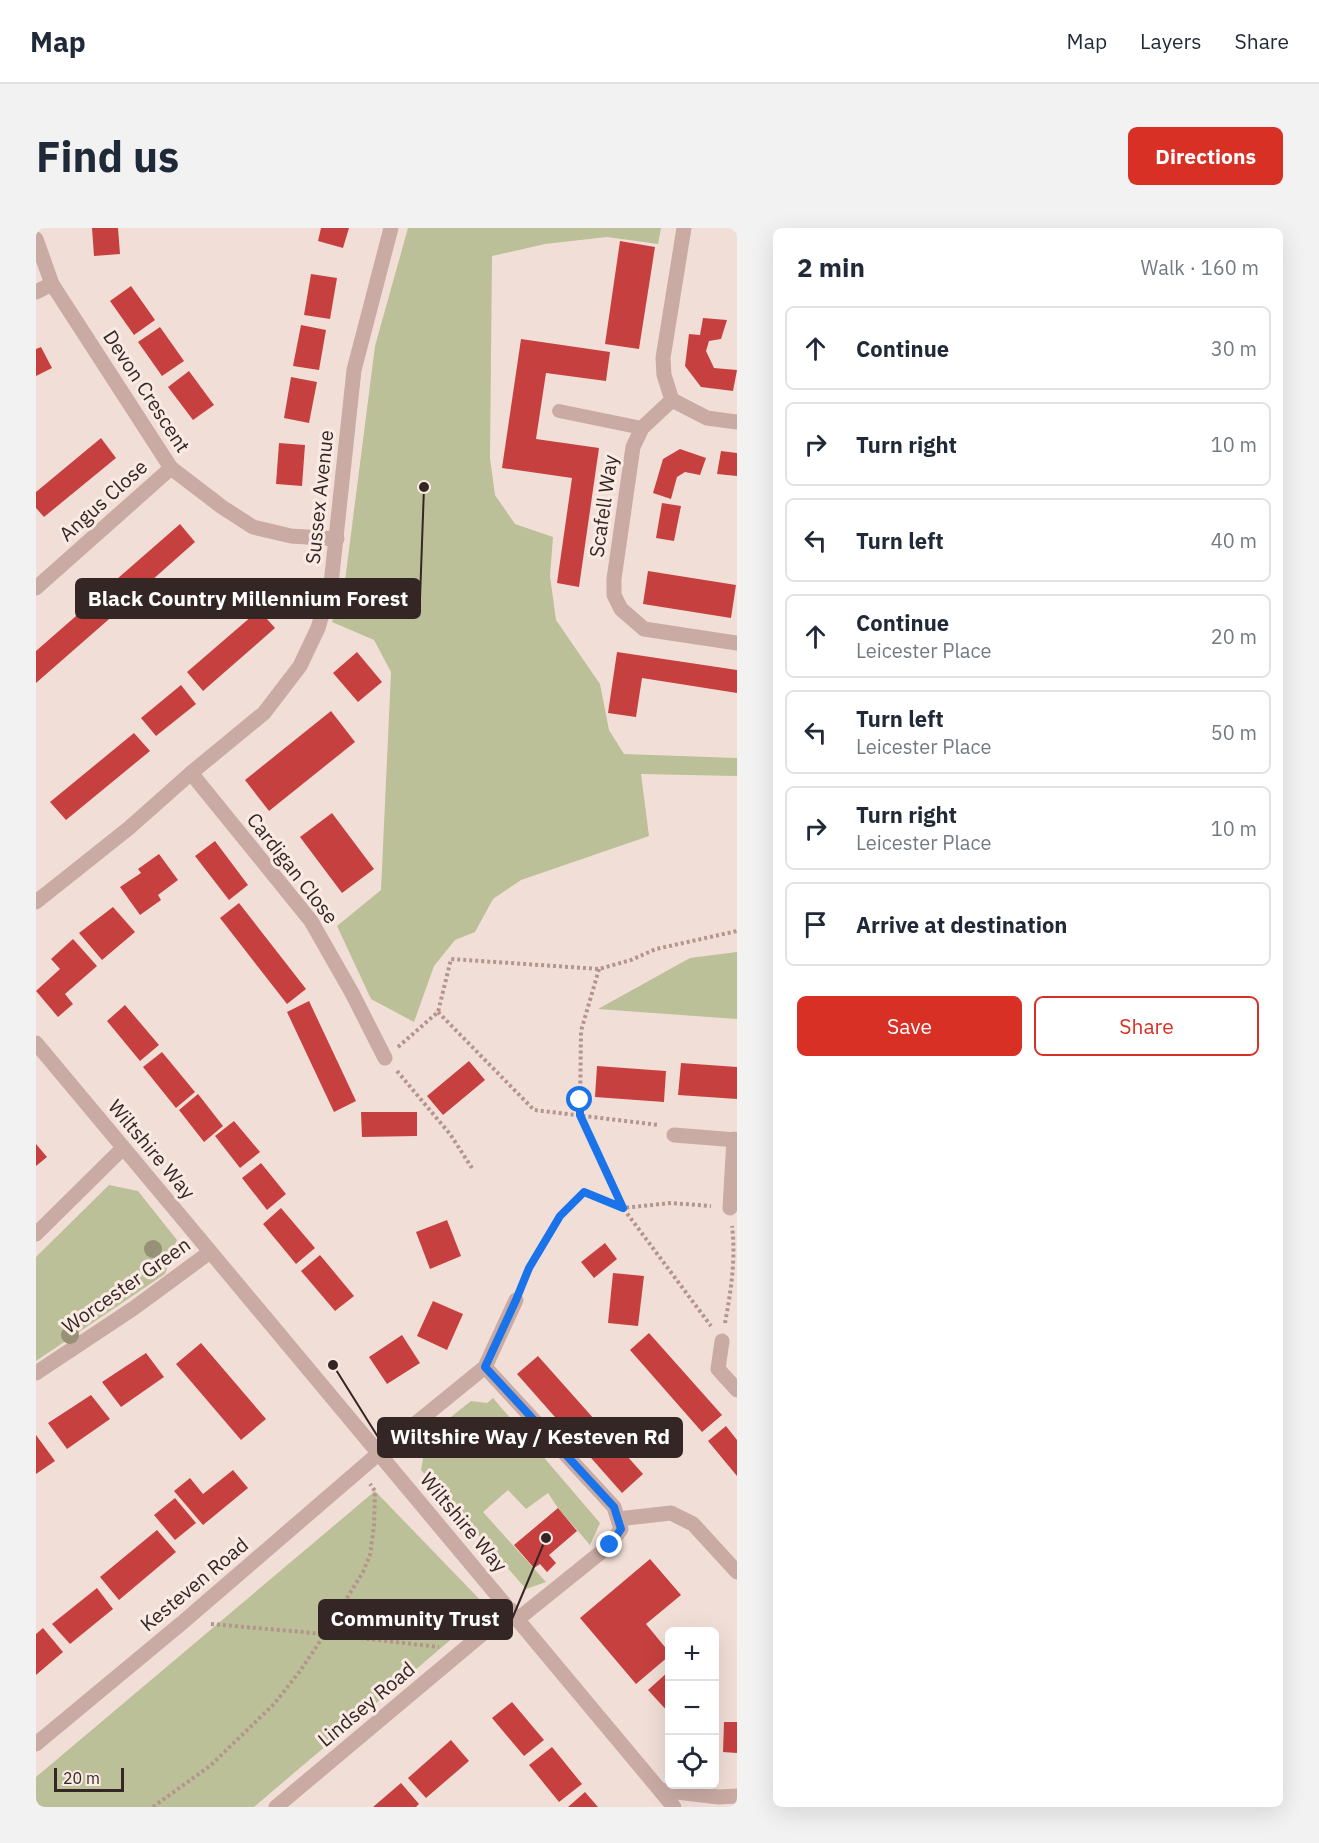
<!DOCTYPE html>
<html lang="en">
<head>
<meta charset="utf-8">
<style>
	:root { --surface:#fff; --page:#f2f2f3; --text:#1f2937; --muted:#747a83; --line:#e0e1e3; --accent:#d93025 }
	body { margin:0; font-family:"IBM Plex Sans",sans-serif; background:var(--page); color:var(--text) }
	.controls { position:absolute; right:18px; bottom:18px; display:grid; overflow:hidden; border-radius:9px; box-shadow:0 6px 24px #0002 }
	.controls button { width:54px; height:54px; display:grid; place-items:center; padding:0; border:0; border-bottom:2px solid var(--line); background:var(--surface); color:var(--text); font:30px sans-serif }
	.scale { position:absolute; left:18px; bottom:15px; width:70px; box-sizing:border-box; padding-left:6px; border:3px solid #342625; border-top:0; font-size:16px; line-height:21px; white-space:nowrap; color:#342625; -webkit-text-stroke:4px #f9eae3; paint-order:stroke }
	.stop { position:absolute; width:18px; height:18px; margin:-14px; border:4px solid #1a73e8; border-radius:50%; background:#fff }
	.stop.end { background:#1a73e8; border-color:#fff; box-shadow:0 2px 6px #0008 }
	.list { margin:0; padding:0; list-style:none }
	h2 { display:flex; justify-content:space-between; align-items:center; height:78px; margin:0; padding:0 24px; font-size:26px }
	h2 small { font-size:20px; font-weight:400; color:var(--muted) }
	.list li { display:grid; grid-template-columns:39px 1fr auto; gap:18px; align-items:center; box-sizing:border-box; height:84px; margin:0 12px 12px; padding:0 12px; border:2px solid var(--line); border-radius:9px }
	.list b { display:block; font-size:22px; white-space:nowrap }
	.list p { margin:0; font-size:20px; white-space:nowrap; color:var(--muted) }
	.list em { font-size:20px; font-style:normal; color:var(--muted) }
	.actions { display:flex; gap:12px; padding:18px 24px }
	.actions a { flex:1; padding:14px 0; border:2px solid var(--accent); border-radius:9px; text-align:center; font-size:21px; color:var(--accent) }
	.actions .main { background:var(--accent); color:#fff }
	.icon { flex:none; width:33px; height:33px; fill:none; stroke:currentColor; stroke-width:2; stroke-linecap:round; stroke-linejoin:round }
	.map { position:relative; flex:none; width:701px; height:1579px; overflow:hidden; border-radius:9px }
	header { display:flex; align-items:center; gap:36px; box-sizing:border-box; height:84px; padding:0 30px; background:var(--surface); border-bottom:2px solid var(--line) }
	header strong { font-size:28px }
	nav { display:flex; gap:33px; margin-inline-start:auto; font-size:21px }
	.intro { display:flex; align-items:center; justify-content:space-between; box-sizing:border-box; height:144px; padding:0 36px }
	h1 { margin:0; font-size:42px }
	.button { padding:15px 27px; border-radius:9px; background:var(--accent); color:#fff; font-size:21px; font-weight:700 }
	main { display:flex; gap:36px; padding:0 36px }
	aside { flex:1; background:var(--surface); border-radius:9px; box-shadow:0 6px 24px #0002 }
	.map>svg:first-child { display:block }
	.green { fill:#bcc098 }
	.building { fill:#c74040 }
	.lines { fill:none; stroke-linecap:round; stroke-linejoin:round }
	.path { stroke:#b4958e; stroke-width:4; stroke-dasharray:3 3; stroke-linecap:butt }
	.lane { stroke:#c9aba4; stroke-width:14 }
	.street { stroke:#c9aba4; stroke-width:15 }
	.tree { fill:#979177 }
	.route { stroke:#1a73e8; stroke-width:8 }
	.labels { text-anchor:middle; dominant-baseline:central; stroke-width:6; stroke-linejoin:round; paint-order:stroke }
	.street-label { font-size:20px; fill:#342625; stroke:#f9eae3 }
	.leader { fill:none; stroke:#342625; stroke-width:2 }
	.callout-dot { fill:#342625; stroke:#f9eae3; stroke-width:2 }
	.callout { fill:#342625; stroke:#342625; stroke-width:2 }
	.callout-label { font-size:21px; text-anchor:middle; font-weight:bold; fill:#fff }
</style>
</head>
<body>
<header>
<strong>Map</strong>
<nav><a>Map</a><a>Layers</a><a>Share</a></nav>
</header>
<div class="intro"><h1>Find us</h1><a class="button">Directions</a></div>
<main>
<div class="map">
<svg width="701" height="1579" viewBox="0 0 701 1579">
	<rect width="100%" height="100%" fill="#f1dfd7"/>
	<g class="green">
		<polygon points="372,0 625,0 622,16 571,9 509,16 456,28 454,230 459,267 479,296 517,309 514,348 520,392 564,456 573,502 588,526 701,530 701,548 605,546 613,608 485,652 457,671 439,704 419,712 398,738 378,794 335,771 301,698 345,662 355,444 338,412 296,394 309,353 339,118"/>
		<polygon points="701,724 701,791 562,781 654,730"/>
		<polygon points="73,957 102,963 141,1012 129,1046 0,1133 0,1029"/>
		<polygon points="457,1170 564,1295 554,1317 522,1280 512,1265 490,1281 472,1262 447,1284 510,1354 490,1361 385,1242 391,1208 435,1173 451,1175"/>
		<polygon points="339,1263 452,1380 218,1579 0,1579 0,1549"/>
	</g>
	<g class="building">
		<polygon points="56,0 82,0 84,26 58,28"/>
		<polygon points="285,0 313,0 307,20 282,13"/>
		<polygon points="584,13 619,19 603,121 569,116"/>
		<polygon points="275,46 301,50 294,91 268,87"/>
		<polygon points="95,58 119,92 98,107 74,73"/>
		<polygon points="667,90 691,92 685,111 673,113 670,123 678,140 701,142 697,163 665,159 649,138 653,106 664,107"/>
		<polygon points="265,97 290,102 283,142 257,138"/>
		<polygon points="124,99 148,133 126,148 102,114"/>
		<polygon points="485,111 574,124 570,153 510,145 500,211 563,220 543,359 521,355 536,250 466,240"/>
		<polygon points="5,119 16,140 0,148 0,121"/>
		<polygon points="153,143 178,177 157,192 132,159"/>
		<polygon points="255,149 281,154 273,195 248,190"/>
		<polygon points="65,210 80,230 8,289 0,280 0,264"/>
		<polygon points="243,215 269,217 266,258 240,256"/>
		<polygon points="644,221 670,230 664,247 649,244 641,249 635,271 617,265 627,231"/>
		<polygon points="685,223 701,225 701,248 681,246"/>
		<polygon points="626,275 645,278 638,313 620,310"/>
		<polygon points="144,296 159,314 89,376 73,358"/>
		<polygon points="612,343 700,357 695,390 607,376"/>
		<polygon points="64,367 80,385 0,455 0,423"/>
		<polygon points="223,382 239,400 167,463 151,444"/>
		<polygon points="321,424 346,454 322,474 297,445"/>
		<polygon points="581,424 701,442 701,465 606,450 600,489 572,485"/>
		<polygon points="145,457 160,476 120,508 105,490"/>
		<polygon points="295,483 319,514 233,583 209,552"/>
		<polygon points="98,505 114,523 30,592 14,574"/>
		<polygon points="296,585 338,641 306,665 264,609"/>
		<polygon points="179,613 212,657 193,672 159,628"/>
		<polygon points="123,626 142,652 122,667 125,672 104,687 84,659 105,645 102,641"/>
		<polygon points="203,675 270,761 251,776 184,690"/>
		<polygon points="77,679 99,704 66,732 43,705"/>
		<polygon points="37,711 61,738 29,766 37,776 22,789 0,763 24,741 15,731"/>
		<polygon points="273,773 320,873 298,884 251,784"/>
		<polygon points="89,777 123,817 104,833 71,793"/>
		<polygon points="126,824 159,864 140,880 107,839"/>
		<polygon points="433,833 449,852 407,887 391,868"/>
		<polygon points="645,835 701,839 701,871 642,867"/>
		<polygon points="561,838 630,843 628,874 559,869"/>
		<polygon points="162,866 187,898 168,914 143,882"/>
		<polygon points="325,884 381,884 381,908 326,909"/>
		<polygon points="198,893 224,924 204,940 179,908"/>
		<polygon points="0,916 11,929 0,938"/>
		<polygon points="225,935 250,966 231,982 206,950"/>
		<polygon points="245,980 279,1020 260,1036 227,996"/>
		<polygon points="411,992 425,1028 394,1041 380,1004"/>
		<polygon points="569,1015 581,1031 558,1050 545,1034"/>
		<polygon points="284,1027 318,1068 299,1083 265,1043"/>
		<polygon points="577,1045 608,1048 602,1098 572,1095"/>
		<polygon points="397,1073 427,1086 411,1122 381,1108"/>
		<polygon points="613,1105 686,1187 666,1204 594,1122"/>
		<polygon points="366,1107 384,1135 351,1156 333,1129"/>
		<polygon points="165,1115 230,1191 205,1212 140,1136"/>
		<polygon points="110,1125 128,1149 85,1179 66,1154"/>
		<polygon points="502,1128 607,1246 586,1265 481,1146"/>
		<polygon points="55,1167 74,1191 31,1221 12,1195"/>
		<polygon points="690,1198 701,1212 701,1248 672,1213"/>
		<polygon points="0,1207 19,1233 0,1246"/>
		<polygon points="197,1242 212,1260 167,1297 138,1263 154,1250 167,1266"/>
		<polygon points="139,1270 160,1295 139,1312 118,1287"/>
		<polygon points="522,1280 541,1303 513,1327 520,1335 511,1344 504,1336 498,1340 478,1317"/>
		<polygon points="121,1302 140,1324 83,1372 64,1349"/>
		<polygon points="614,1331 645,1367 610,1396 633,1424 633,1428 600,1456 544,1390"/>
		<polygon points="61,1360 77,1381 34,1416 16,1396"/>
		<polygon points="7,1400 27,1424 0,1447 0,1406"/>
		<polygon points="633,1443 633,1485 612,1462"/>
		<polygon points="476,1474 508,1512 488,1528 456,1490"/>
		<polygon points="688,1494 701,1494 701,1525 687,1524"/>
		<polygon points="415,1512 433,1533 390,1570 372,1550"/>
		<polygon points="516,1519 546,1556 523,1574 493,1537"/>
		<polygon points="365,1555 383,1576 380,1579 337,1579"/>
		<polygon points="549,1564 562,1579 532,1579"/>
	</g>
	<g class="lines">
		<g class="path">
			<polyline points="563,741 545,803 544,887 587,980 675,1098"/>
			<polyline points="402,784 498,882 623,897"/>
			<polyline points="362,819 402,784 415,731 563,741 595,732 620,721 701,703"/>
			<polyline points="361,843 414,906 436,940"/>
			<polyline points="487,1055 493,1040 524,988 548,964 587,980 635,975 675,978"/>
			<path d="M 689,1095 C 695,1063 700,1030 696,998"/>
			<polyline points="175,1396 289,1406 403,1419"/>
			<polyline points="117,1579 174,1538 238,1476 264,1443 289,1406 327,1344 334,1327 338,1298 339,1263 334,1256"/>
		</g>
		<polyline class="lane" points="523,183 606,200"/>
		<g class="street">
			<polyline points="648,0 627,130 628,147 636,172 606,200 597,219 578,351 578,367 585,381 608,401 701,415"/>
			<polyline points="0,11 16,56 135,240 186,279 217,299 255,308 301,311"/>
			<polyline points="0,64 16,56"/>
			<polyline points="636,172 671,190 701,194"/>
			<polyline points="0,360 135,240"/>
			<polyline points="155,545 275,693 316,765 349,830"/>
			<polyline points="0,674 93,600 155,545 228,485 264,438 282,400 295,356 318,142 355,0"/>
			<polyline points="0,815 638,1579"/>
			<polyline points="638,907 701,912"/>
			<polyline points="694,980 698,911"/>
			<polyline points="0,1006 87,920"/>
			<polyline points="686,1113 682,1141 701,1162"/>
			<polyline points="449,1139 578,1279 585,1301 574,1317 482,1391"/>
			<polyline points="0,1145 98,1080 174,1024"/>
			<polyline points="582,1291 635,1285 657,1296 701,1344"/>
			<polyline points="0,1516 147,1394 342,1226 449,1139 480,1072"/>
			<polyline points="624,1562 683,1569 701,1568"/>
			<polyline points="240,1579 475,1382"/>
		</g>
	</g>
	<g class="tree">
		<circle cx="117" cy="1021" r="9"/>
		<circle cx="34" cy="1107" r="9"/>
	</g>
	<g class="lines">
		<polyline class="route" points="544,872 544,887 587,980 548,964 524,988 493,1040 480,1072 449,1139 578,1279 585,1301 574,1317"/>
	</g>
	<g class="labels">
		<g class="street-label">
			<text transform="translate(111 163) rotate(57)">Devon Crescent</text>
			<text transform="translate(283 269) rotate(-84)">Sussex Avenue</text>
			<text transform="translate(67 272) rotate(-42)">Angus Close</text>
			<text transform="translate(567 278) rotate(-82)">Scafell Way</text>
			<text transform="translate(257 640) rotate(52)">Cardigan Close</text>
			<text transform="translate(116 921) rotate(50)">Wiltshire Way</text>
			<text transform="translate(90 1057) rotate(-35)">Worcester Green</text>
			<text transform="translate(428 1294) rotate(50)">Wiltshire Way</text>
			<text transform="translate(158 1356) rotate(-40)">Kesteven Road</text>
			<text transform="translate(330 1476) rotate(-40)">Lindsey Road</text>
		</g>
	</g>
	<path class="leader" d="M388 259L384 371M297 1137L342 1209M510 1310L476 1391"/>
	<g class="callout-dot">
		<circle cx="388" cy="259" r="6"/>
		<circle cx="297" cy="1137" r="6"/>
		<circle cx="510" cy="1310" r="6"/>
	</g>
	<g class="callout">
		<rect x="40" y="351" width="344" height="39" rx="6"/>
		<rect x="342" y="1190" width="304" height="39" rx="6"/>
		<rect x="283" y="1372" width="193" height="39" rx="6"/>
	</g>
	<g class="callout-label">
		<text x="212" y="378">Black Country Millennium Forest</text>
		<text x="494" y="1216">Wiltshire Way / Kesteven Rd</text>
		<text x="379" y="1398">Community Trust</text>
	</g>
</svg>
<div class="controls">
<button>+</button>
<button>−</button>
<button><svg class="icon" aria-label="locate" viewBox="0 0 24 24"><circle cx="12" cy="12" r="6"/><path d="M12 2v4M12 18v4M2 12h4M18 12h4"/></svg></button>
</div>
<div class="scale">20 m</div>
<div class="stop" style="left:544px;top:872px"></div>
<div class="stop end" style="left:574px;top:1317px"></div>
</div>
<aside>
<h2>2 min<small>Walk · 160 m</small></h2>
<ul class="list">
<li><svg class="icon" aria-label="ahead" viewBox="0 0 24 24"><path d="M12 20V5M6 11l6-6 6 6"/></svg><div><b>Continue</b></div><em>30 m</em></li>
<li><svg class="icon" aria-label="right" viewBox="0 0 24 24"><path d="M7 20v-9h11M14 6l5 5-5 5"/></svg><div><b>Turn right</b></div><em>10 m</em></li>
<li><svg class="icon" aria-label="left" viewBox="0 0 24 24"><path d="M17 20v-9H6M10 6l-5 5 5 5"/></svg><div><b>Turn left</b></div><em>40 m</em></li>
<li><svg class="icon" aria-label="ahead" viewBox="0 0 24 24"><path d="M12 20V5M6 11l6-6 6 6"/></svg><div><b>Continue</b><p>Leicester Place</p></div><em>20 m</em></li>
<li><svg class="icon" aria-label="left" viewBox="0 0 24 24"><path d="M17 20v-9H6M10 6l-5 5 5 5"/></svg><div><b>Turn left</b><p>Leicester Place</p></div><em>50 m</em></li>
<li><svg class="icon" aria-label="right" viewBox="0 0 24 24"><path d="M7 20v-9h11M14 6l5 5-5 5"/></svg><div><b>Turn right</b><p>Leicester Place</p></div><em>10 m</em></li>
<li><svg class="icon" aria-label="arrive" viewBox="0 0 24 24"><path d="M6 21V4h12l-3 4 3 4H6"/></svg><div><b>Arrive at destination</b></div></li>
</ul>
<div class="actions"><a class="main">Save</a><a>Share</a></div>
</aside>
</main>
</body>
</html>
